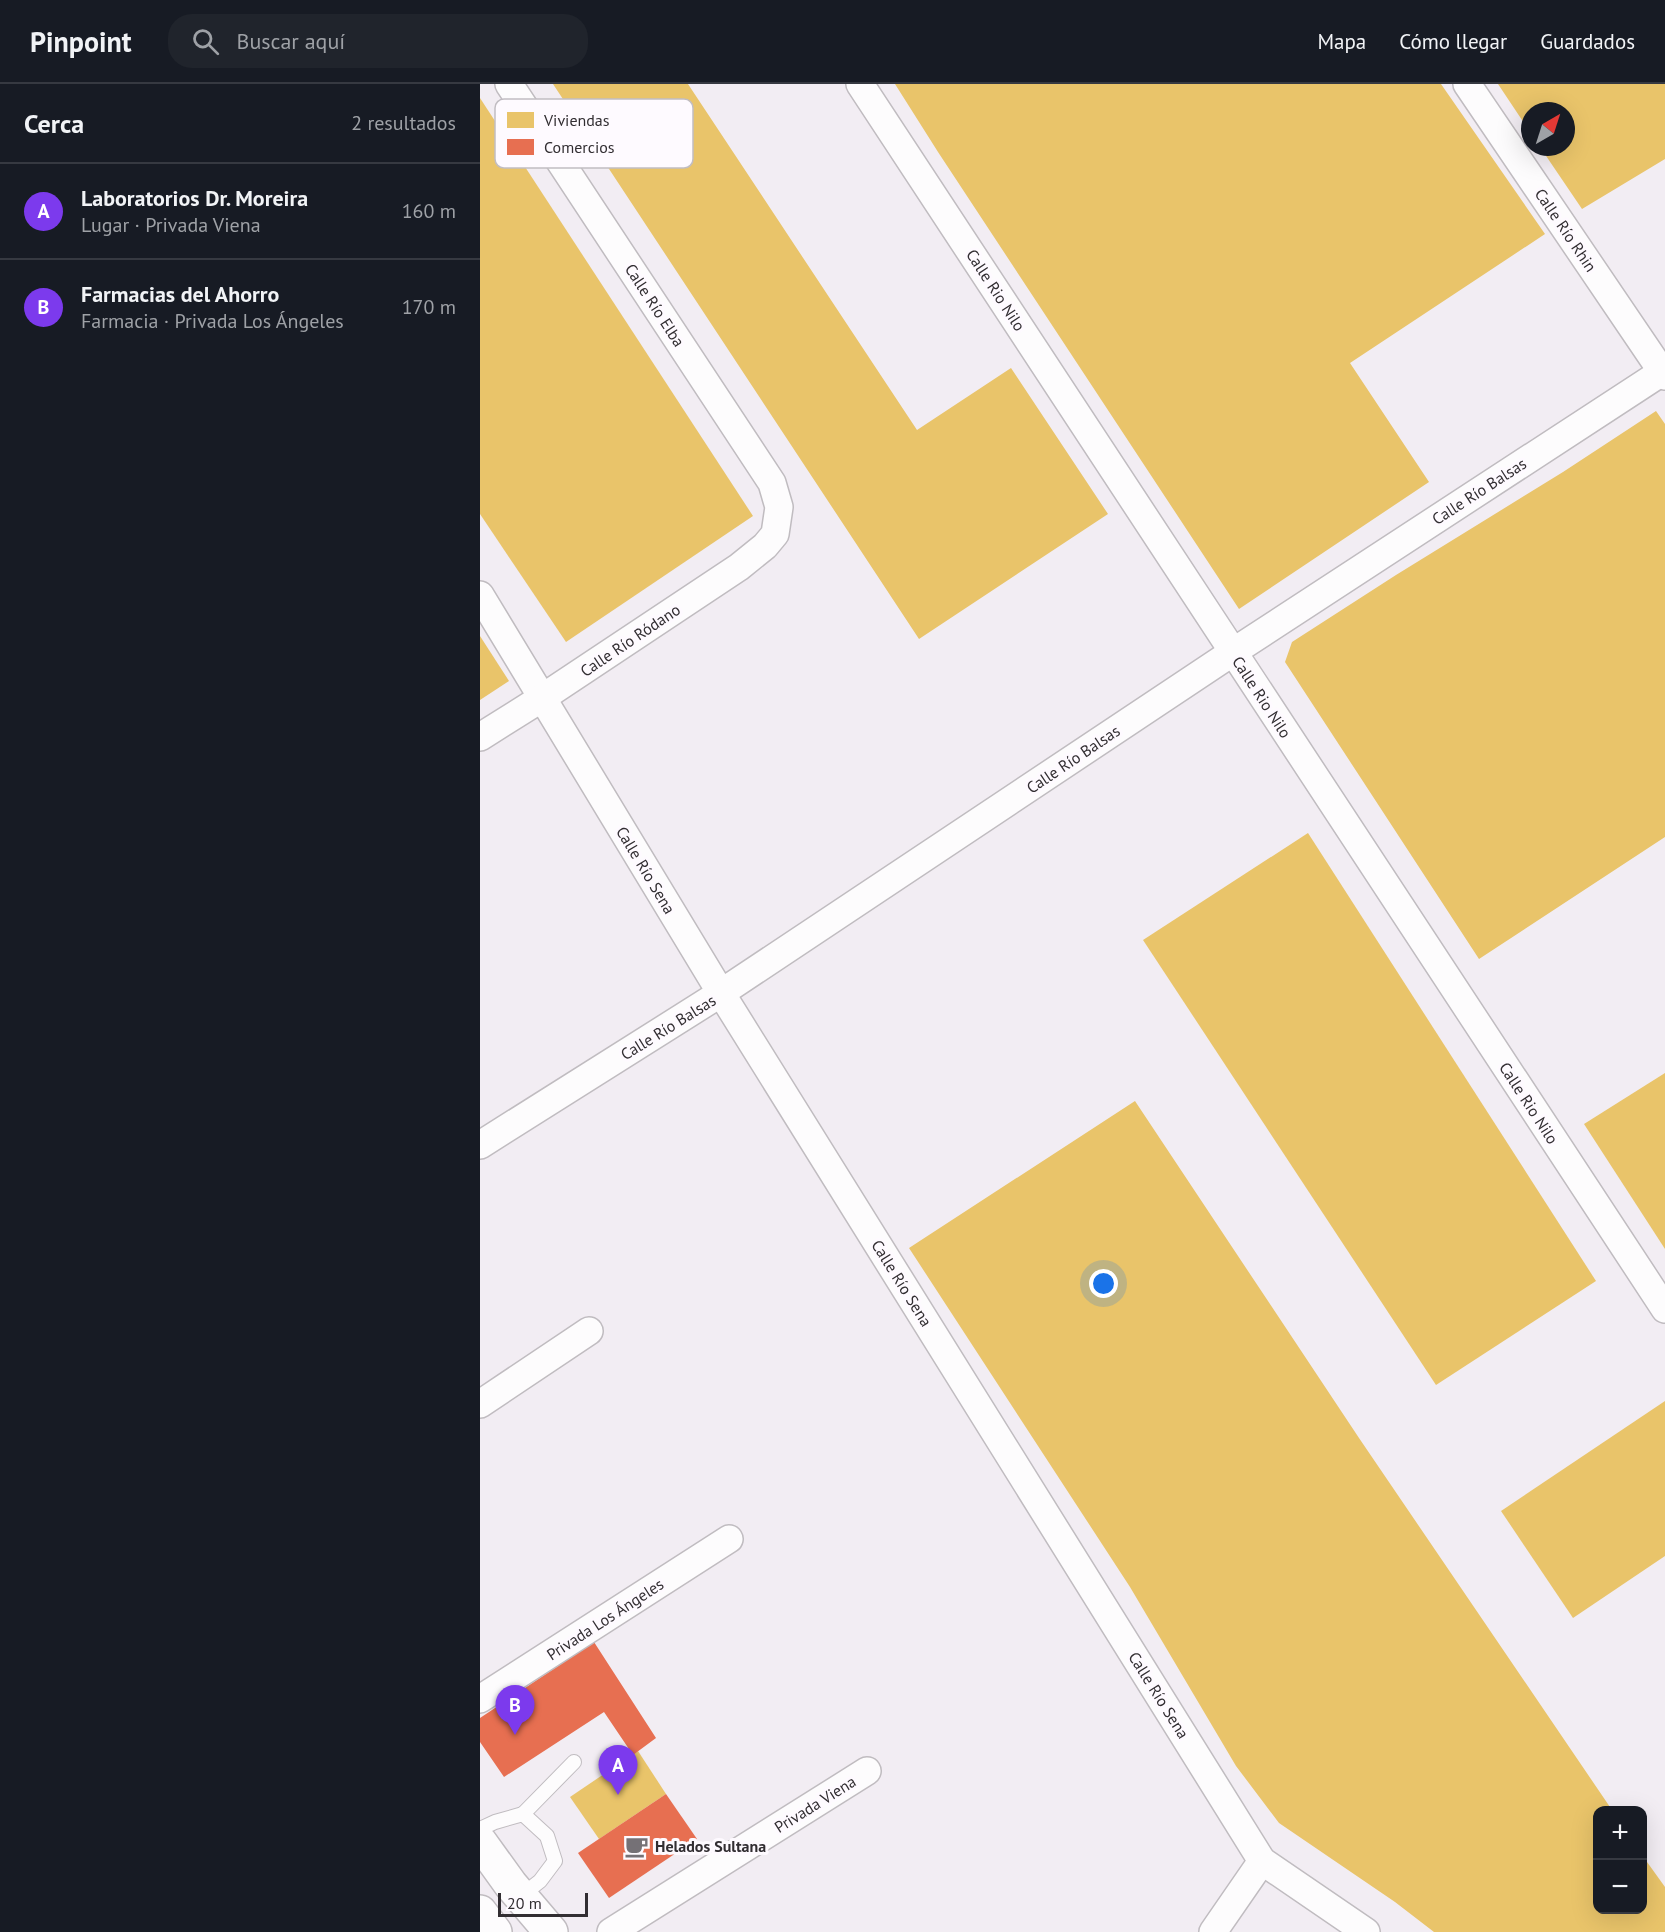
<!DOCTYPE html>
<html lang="es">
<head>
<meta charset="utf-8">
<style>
	:root { --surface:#171b24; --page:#20242c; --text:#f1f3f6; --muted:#9ea1a6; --line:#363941; --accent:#7c3aed }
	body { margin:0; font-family:"PT Sans",sans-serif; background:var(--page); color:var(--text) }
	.controls { position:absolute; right:18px; bottom:18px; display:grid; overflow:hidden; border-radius:12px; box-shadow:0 6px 24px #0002 }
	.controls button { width:54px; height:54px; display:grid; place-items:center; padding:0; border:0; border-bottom:2px solid var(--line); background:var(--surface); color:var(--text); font:30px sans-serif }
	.compass { position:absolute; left:1041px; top:18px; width:54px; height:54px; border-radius:50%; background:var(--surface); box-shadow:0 6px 24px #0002; rotate:39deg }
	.scale { position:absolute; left:18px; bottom:15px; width:90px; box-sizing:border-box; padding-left:6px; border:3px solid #322e32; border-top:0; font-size:16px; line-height:21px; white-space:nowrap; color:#322e32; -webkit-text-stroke:4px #fefaff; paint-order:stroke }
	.you { position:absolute; left:624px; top:1200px; width:21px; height:21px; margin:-15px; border:4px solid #fff; border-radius:50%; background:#1a73e8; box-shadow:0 0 0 9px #1a73e833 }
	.badge { display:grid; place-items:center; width:39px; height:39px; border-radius:50%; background:var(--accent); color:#fff; font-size:20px; font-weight:700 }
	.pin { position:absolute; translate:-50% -50px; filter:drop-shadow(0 2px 3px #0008) }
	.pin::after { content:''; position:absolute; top:32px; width:21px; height:18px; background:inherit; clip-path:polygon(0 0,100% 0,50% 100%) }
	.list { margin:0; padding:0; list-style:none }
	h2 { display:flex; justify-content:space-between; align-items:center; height:78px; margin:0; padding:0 24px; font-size:26px }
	h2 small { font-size:20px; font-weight:400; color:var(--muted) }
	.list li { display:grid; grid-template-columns:39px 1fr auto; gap:18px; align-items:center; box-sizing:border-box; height:96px; padding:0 24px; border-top:2px solid var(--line) }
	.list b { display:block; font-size:22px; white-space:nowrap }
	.list p { margin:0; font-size:20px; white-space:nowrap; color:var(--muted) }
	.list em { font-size:20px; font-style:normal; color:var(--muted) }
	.icon { flex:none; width:33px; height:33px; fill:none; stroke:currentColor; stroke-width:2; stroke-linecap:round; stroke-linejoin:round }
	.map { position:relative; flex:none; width:1185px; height:1848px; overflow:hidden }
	header { display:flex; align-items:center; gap:36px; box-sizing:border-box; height:84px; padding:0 30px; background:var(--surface); border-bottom:2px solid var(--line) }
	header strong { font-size:28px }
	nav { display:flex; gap:33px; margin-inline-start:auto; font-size:21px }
	.search { width:420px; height:54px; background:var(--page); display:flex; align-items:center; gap:15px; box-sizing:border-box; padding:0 21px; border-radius:24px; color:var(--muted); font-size:22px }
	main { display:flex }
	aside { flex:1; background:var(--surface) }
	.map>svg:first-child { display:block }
	.homes { fill:#e9c46a }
	.shops { fill:#e76f51 }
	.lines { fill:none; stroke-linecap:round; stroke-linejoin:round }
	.lane-casing { stroke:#c0bcc0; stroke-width:16 }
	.street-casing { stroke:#c0bcc0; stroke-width:30 }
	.secondary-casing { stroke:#c0bcc0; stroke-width:36 }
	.lane { stroke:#fdfcfd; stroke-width:14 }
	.street { stroke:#fdfcfd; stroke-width:27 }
	.secondary { stroke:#fdfcfd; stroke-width:33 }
	.labels { text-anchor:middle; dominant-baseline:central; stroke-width:6; stroke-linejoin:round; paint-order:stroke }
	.street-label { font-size:16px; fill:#322e32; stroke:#fefaff }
	.poi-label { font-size:16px; font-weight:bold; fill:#322e32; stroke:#fefaff; text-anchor:start }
	.key { fill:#fefaff; stroke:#c1bdc2; stroke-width:1.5 }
	.key-label { font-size:16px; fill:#322e32 }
</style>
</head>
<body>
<header>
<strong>Pinpoint</strong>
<div class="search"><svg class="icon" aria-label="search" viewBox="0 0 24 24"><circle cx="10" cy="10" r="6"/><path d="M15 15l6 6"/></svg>Buscar aquí</div>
<nav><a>Mapa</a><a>Cómo llegar</a><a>Guardados</a></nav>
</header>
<main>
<aside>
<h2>Cerca<small>2 resultados</small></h2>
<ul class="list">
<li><span class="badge">A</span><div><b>Laboratorios Dr. Moreira</b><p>Lugar · Privada Viena</p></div><em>160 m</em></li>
<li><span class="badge">B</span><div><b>Farmacias del Ahorro</b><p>Farmacia · Privada Los Ángeles</p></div><em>170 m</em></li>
</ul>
</aside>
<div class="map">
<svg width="1185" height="1848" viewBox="0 0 1185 1848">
	<rect width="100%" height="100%" fill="#f2edf3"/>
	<g class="homes">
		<polygon points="73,0 208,0 437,346 531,284 628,430 439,555"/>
		<polygon points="415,0 961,0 1065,150 870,279 949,398 759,525 458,68"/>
		<polygon points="1018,0 1185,0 1185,75 1102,125 1060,63 1086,63 1086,27 1050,27 1050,48"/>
		<polygon points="0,14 273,432 86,558 0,430"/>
		<polygon points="1176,327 1185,340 1185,753 999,875 805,578 812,558 916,491 1083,388"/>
		<polygon points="0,552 29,597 0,616"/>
		<polygon points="828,749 1116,1197 956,1301 663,856"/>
		<polygon points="1185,989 1185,1165 1104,1040"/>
		<polygon points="655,1017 879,1354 1132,1726 1118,1726 1118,1826 1162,1826 1162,1771 1185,1803 1185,1848 954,1848 915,1818 799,1739 756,1682 650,1503 429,1164"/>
		<polygon points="1185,1317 1185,1472 1093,1534 1021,1427"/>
		<polygon points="158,1667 186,1710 119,1755 90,1713"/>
	</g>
	<g class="shops">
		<polygon points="114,1558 176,1654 153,1671 124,1628 24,1693 0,1658 0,1634"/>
		<polygon points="186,1710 217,1755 129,1814 98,1769"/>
	</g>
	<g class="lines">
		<defs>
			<g id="lane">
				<polyline points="43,1730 94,1678"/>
				<polyline points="0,1745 15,1738 43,1730 67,1752 75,1777 60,1797 41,1812"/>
			</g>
			<g id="street">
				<polyline points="380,0 1185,1225"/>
				<polyline points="987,0 1185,292"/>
				<polyline points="0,511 241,909 782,1777 886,1848"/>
				<polyline points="0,653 62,614 259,483 285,462 295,450 299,423 292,399 29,0"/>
				<polyline points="0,1061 241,909 753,568 1185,286"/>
				<polyline points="0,1320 109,1247"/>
				<polyline points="0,1615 249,1455"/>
				<polyline points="131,1848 387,1687"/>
				<polyline points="733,1848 782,1777"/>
			</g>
			<g id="secondary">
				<polyline points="0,1758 31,1801 71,1848"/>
				<polyline points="0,1828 15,1848"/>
			</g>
		</defs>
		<use href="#lane" class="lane-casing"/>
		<use href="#street" class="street-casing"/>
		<use href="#secondary" class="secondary-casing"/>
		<use href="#lane" class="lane"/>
		<use href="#street" class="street"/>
		<use href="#secondary" class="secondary"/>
	</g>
	<defs>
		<symbol id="cafe-bare" viewBox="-9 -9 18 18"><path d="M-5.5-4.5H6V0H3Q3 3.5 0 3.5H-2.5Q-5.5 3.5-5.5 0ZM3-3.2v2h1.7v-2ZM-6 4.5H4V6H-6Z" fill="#757176" stroke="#fefaff" stroke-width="2.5" paint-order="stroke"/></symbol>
	</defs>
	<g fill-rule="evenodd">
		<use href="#cafe-bare" x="140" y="1746" width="33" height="33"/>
	</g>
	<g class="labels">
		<g class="street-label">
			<text transform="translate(1086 146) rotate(56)">Calle Río Rhin</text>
			<text transform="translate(516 206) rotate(57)">Calle Rio Nilo</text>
			<text transform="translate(175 221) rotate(57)">Calle Río Elba</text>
			<text transform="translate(999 407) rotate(-33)">Calle Río Balsas</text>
			<text transform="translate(150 556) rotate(-34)">Calle Río Ródano</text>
			<text transform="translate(782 613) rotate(57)">Calle Rio Nilo</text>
			<text transform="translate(593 675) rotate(-34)">Calle Río Balsas</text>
			<text transform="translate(166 786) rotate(59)">Calle Río Sena</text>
			<text transform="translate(188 943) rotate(-32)">Calle Río Balsas</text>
			<text transform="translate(1049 1019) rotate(57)">Calle Rio Nilo</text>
			<text transform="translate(422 1199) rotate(58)">Calle Río Sena</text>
			<text transform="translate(125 1535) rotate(-33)">Privada Los Ángeles</text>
			<text transform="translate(679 1611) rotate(58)">Calle Río Sena</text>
			<text transform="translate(335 1720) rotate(-32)">Privada Viena</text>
		</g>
		<g class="poi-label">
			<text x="175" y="1762">Helados Sultana</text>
		</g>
	</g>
	<rect x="15" y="15" width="198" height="69" rx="9" class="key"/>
	<rect x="27" y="28" width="27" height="16" fill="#e9c46a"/>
	<rect x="27" y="55" width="27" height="16" fill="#e76f51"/>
	<g class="key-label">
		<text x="64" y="42">Viviendas</text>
		<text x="64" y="69">Comercios</text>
	</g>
</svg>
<div class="controls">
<button>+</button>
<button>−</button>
</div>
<svg class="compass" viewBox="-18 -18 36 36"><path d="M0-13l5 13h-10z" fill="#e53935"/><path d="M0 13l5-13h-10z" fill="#9ea1a6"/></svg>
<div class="scale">20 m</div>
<div class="you"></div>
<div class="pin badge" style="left:138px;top:1711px">A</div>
<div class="pin badge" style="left:35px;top:1651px">B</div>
</div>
</main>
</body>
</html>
